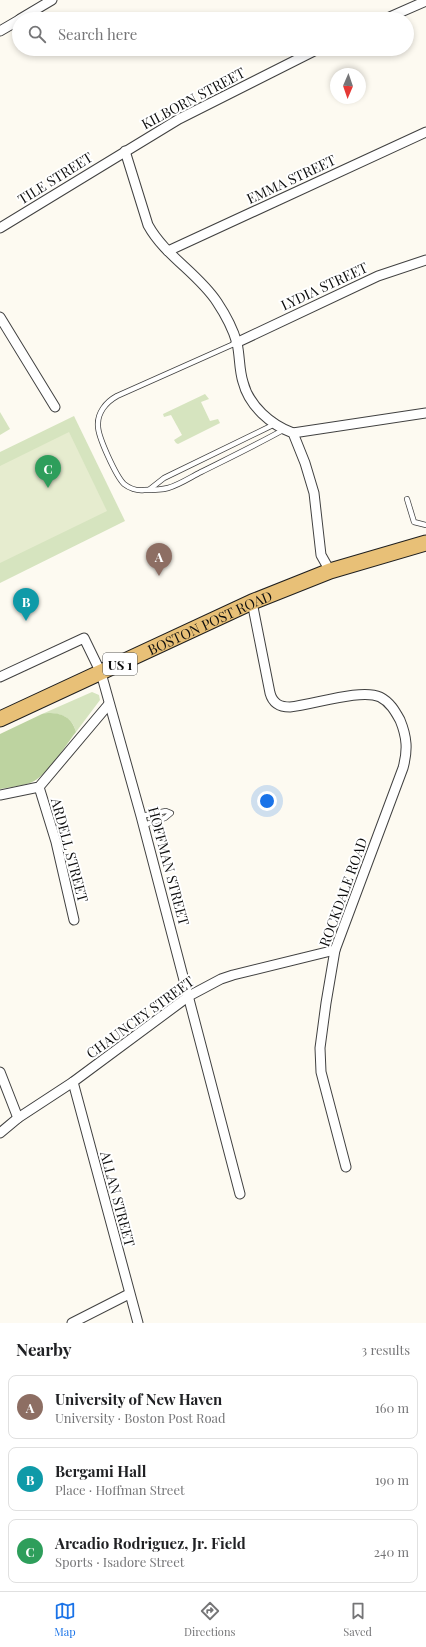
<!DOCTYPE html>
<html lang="en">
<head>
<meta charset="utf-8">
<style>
	:root { --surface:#fff; --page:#f6f6f6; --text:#202124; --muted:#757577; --line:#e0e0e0; --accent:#1a73e8 }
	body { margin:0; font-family:"Playfair Display",serif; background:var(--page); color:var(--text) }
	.compass { position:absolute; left:330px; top:68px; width:36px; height:36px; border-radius:50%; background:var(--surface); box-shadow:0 2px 6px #0003; rotate:182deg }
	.you { position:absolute; left:267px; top:801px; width:14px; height:14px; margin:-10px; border:3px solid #fff; border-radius:50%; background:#1a73e8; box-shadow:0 0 0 6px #1a73e833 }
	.badge { display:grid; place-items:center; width:26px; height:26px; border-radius:50%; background:var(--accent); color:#fff; font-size:13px; font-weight:700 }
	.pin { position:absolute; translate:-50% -33px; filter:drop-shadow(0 1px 2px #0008) }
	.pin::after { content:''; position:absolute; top:21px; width:14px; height:12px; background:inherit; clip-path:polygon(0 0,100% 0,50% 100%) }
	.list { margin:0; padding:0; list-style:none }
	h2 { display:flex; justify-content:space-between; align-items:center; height:52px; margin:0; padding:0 16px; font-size:17px }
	h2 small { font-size:13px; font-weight:400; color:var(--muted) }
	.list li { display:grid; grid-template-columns:26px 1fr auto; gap:12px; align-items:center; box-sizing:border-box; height:64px; margin:0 8px 8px; padding:0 8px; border:1px solid var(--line); border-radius:8px }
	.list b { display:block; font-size:15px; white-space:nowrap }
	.list p { margin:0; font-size:13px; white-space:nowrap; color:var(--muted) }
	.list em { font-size:13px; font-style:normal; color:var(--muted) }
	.icon { flex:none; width:22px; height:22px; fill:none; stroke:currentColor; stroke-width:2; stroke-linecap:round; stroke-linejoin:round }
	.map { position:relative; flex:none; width:426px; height:1323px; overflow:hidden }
	.search { position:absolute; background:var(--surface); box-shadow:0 2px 6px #0003; left:12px; right:12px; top:12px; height:44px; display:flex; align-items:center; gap:10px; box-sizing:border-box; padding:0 14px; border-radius:22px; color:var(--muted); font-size:15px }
	.sheet { height:268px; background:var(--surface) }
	nav { display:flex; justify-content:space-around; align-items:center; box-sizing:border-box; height:56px; border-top:1px solid var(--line); background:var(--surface); font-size:11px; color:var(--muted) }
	nav a { display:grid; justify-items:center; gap:2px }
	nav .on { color:var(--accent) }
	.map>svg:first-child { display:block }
	.green { fill:#d6e4bf }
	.forest { fill:#bdd3a0 }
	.pitch { fill:#e6eccf }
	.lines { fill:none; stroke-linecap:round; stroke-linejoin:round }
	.service-casing { stroke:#414141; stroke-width:6 }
	.minor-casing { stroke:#414141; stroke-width:11 }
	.primary-casing { stroke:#1f1f1f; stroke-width:17 }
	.service { stroke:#fff; stroke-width:4.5 }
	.minor { stroke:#fff; stroke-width:9 }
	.primary { stroke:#e8c077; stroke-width:15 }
	.labels { text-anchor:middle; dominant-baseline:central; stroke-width:4; stroke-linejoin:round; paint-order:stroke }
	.shield { fill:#fff; stroke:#565656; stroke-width:1 }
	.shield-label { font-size:13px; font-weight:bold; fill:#0e0e0e }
	.street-label { font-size:14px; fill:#0e0e0e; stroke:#fff }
</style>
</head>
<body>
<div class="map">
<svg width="426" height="1323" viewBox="0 0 426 1323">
	<rect width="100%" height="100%" fill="#fdfaf1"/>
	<g class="green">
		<polygon points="205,394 209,399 201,402 210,421 218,419 220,423 178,444 176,443 174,440 182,435 171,415 164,417 163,414"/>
		<polygon points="0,412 10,429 0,435"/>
		<polygon points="74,416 125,521 0,583 0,452"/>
		<path d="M 92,692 L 99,695 L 100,700 L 76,732 C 72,715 58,712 42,714 Z"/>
	</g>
	<path class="forest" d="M 48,713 C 62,713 72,717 76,732 C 64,747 48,776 30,783 C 21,786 10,787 0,789 L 0,734 L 42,714 Z"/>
	<polygon class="pitch" points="69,432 107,511 0,563 0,466"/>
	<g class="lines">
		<defs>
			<g id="service">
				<path d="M 236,343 L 117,396 C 106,402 97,413 98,426 C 98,437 116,476 124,484 C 129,488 137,491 144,490 C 152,490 161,490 168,488 C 179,485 191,477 201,472 C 229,458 256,445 283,430"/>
				<polyline points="150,489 164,478 275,424"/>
				<polyline points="407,499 414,522 426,525"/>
				<polyline points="141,816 166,811 171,813 165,818 144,825"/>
			</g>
			<g id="minor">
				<polyline points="20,19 52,0"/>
				<polyline points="385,19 426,1"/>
				<polyline points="0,31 19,20"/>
				<path d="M 125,151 L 148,225 C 165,256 198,273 217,302 C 225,314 233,329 237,343 C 240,356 239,370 243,382 C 249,406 271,425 293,433 L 305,463 L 314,493 L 321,555 L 330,571"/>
				<polyline points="0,228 179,119 318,49"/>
				<polyline points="168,251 426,132"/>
				<polyline points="0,317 55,407"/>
				<polyline points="236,343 378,276 426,260"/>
				<polyline points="293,433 426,413"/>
				<path d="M 252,602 L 270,693 C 273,704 280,707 290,707 C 313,705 361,688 380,697 C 390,702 395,711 400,720 C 407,737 408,750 403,768 L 335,950 L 326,1003 L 320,1048 L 321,1072 L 346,1167"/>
				<polyline points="0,677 84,638 101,673 141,816 240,1194"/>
				<polyline points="39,787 56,842 74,920"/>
				<polyline points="0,795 39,787 109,704"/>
				<polyline points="0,1072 18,1118"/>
				<polyline points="73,1082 138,1323"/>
				<polyline points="0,1133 18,1118 73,1082 189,996 221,979 233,975 335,950"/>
				<polyline points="72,1323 129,1294"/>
			</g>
			<g id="primary">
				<path id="s1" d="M 0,719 L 252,602 L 330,571 L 426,543"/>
			</g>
		</defs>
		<use href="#service" class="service-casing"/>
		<use href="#minor" class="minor-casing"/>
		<use href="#primary" class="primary-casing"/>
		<use href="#service" class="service"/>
		<use href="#minor" class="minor"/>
		<use href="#primary" class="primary"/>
	</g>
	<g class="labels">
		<rect class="shield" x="103" y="653" width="34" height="22" rx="3"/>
		<g class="shield-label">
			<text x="120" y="664">US 1</text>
		</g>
		<g class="street-label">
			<text transform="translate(193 98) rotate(-28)">KILBORN STREET</text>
			<text transform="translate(55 178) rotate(-32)">TILE STREET</text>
			<text transform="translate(291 179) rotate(-25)">EMMA STREET</text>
			<text transform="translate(324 286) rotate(-25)">LYDIA STREET</text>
			<text stroke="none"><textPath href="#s1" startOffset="231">BOSTON POST ROAD</textPath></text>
			<text transform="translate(70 850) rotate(75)">ARDELL STREET</text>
			<text transform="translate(169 866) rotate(75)">HOFFMAN STREET</text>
			<text transform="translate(343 892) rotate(-70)">ROCKDALE ROAD</text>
			<text transform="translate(140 1017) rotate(-36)">CHAUNCEY STREET</text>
			<text transform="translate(118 1199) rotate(75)">ALLAN STREET</text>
		</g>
	</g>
</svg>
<svg class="compass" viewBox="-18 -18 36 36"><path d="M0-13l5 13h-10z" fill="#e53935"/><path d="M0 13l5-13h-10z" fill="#757577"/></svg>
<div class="you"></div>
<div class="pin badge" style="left:159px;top:576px;background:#8d6e63">A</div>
<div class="pin badge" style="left:26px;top:621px;background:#0f9aa8">B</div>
<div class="pin badge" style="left:48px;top:488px;background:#2e9e5b">C</div>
<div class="search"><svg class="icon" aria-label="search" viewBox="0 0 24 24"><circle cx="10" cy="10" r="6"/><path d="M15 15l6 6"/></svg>Search here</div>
</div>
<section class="sheet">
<h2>Nearby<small>3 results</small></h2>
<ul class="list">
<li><span class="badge" style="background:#8d6e63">A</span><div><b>University of New Haven</b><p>University · Boston Post Road</p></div><em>160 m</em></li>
<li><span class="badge" style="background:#0f9aa8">B</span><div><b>Bergami Hall</b><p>Place · Hoffman Street</p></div><em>190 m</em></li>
<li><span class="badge" style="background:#2e9e5b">C</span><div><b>Arcadio Rodriguez, Jr. Field</b><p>Sports · Isadore Street</p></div><em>240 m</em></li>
</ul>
</section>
<nav>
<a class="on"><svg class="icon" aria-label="map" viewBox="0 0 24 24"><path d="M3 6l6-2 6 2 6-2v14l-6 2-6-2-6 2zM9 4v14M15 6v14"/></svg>Map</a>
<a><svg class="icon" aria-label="directions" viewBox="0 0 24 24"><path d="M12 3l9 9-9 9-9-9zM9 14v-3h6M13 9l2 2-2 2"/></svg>Directions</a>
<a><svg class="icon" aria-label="saved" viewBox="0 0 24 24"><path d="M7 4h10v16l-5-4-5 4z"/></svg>Saved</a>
</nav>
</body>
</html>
